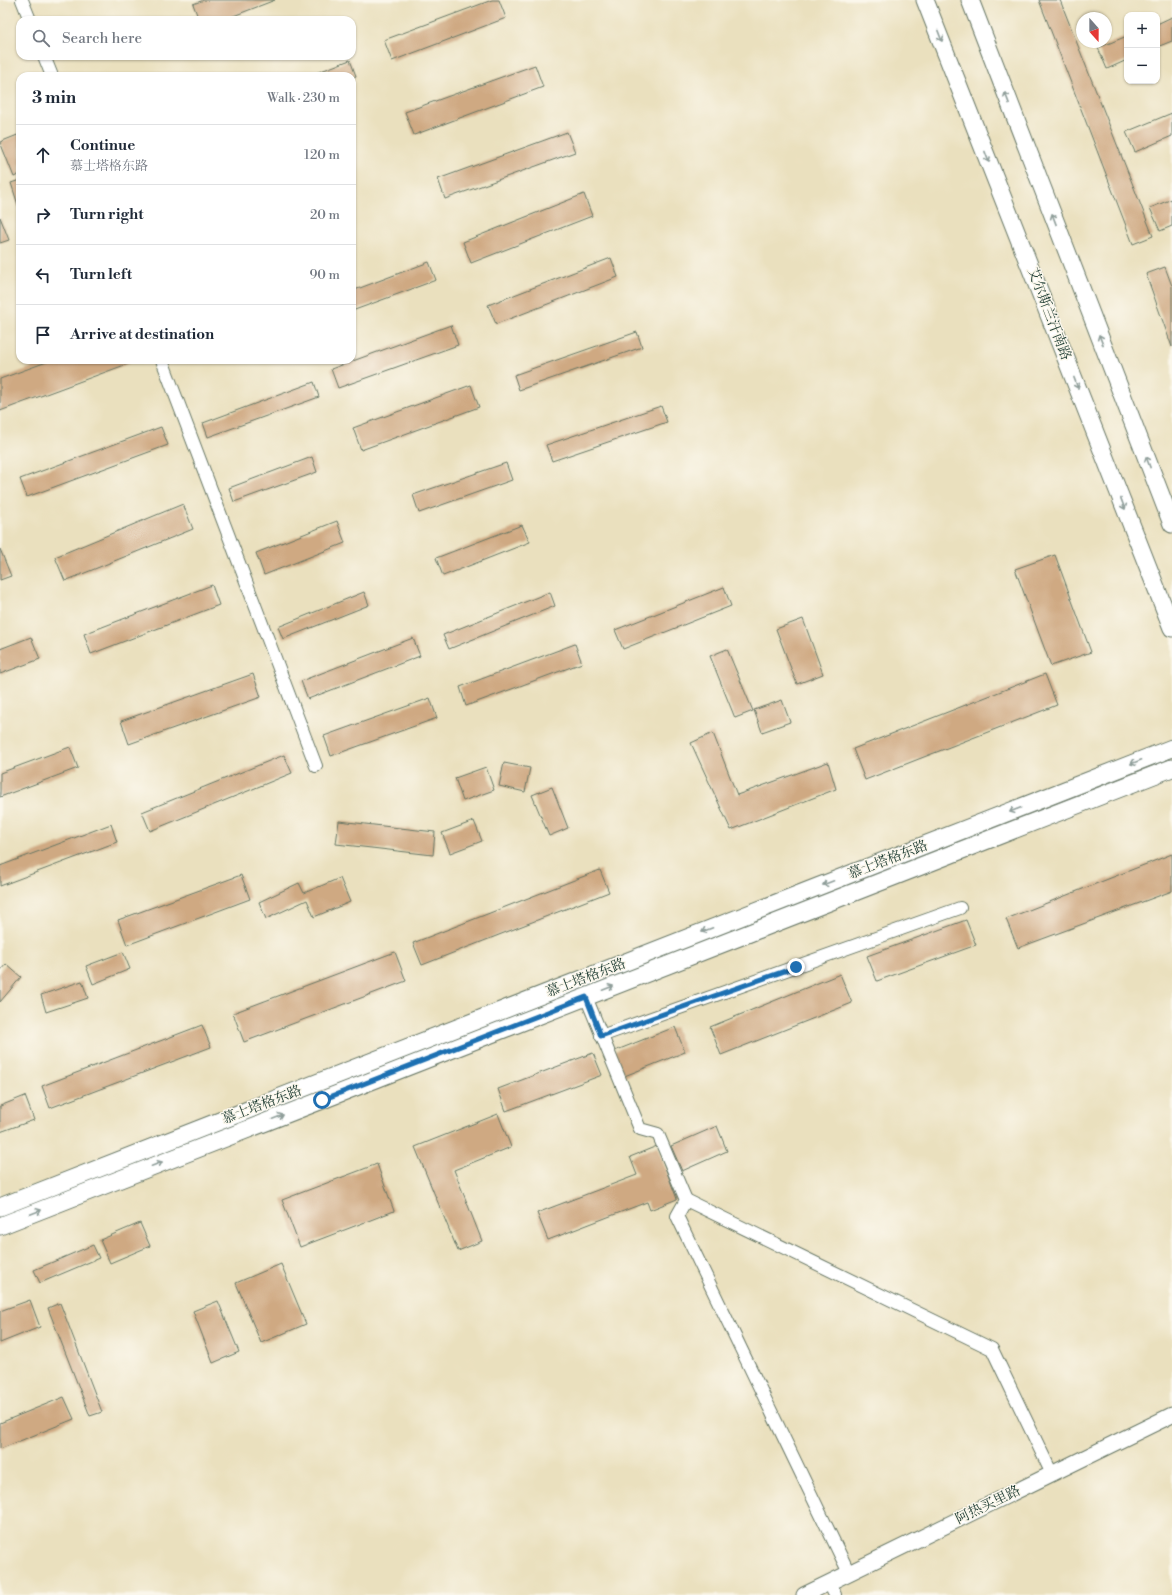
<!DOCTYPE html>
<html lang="en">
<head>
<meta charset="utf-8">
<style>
	:root { --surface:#fff; --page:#f2f2f3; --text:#1f2937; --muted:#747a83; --line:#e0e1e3 }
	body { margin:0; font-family:"Libre Bodoni","Noto Serif SC",serif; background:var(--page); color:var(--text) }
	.controls { position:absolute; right:12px; top:12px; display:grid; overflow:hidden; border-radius:8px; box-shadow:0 1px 3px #0004 }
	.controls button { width:36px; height:36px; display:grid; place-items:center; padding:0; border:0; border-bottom:1px solid var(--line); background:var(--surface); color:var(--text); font:20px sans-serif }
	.compass { position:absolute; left:1076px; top:12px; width:36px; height:36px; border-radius:50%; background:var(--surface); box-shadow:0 1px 3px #0004; rotate:159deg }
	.stop { position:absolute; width:12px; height:12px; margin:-9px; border:3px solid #1f6fb2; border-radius:50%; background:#fff }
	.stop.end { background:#1f6fb2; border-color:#fff; box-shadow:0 1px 4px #0008 }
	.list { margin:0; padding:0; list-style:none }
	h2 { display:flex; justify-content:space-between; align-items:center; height:52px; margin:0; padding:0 16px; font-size:17px }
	h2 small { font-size:13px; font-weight:400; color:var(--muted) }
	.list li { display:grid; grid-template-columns:26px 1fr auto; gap:12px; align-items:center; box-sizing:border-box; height:60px; padding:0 16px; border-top:1px solid var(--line) }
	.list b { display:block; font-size:15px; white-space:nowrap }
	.list p { margin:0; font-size:13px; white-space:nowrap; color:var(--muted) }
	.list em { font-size:13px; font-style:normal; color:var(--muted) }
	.icon { flex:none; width:22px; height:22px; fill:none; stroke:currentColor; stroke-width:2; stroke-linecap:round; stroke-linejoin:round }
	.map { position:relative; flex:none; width:1172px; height:1595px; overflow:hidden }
	.search { position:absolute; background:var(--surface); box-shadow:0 1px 3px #0004; left:16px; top:16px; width:340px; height:44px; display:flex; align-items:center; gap:10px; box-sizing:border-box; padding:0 14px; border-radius:12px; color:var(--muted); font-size:15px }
	.panel { position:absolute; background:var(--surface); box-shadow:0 1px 3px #0004; left:16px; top:72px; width:340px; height:292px; border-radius:12px }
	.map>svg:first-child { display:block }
	.building { fill:#cfa982 }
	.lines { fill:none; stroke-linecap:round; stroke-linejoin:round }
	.minor-casing { stroke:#667664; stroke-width:14 }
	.tertiary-casing { stroke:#667664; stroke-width:17 }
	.secondary-casing { stroke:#667664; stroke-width:19 }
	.minor { stroke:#fff; stroke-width:12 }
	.tertiary { stroke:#fff; stroke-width:15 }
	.secondary { stroke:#fff; stroke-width:17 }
	.oneway { stroke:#8f9e9a }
	.route { stroke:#1f6fb2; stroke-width:5 }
	.labels { text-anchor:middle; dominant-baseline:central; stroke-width:3; stroke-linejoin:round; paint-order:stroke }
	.street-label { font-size:14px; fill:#1f3d34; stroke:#fbf7ec }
</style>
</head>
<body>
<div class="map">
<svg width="1172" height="1595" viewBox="0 0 1172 1595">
	<rect width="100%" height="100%" fill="#fbf7ec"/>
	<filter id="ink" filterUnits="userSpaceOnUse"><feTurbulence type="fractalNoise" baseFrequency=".025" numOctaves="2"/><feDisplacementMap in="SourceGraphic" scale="8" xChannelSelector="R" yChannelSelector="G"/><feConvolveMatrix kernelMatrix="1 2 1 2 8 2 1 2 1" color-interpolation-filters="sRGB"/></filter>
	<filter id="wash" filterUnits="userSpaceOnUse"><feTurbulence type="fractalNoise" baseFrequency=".012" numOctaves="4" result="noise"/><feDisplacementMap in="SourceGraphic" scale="16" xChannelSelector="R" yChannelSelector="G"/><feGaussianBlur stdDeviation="0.9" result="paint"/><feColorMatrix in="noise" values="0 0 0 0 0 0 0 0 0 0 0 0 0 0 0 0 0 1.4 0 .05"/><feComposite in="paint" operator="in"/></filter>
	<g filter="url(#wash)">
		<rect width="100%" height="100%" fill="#eae0be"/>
		<g id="blocks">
			<g class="building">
				<polygon points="204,0 275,0 223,20 199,20 193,4"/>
				<polygon points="492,0 499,0 506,18 392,61 384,40"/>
				<polygon points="1039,0 1060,0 1153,236 1133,244"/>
				<polygon points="1172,17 1172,41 1157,47 1157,24"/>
				<polygon points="1127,36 1127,60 1107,69 1098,48"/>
				<polygon points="350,60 356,76 352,78 352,76 308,76"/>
				<polygon points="535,65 543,87 414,135 405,112"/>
				<polygon points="1172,113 1172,136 1135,152 1126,132"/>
				<polygon points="567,132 575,152 445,199 438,179"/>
				<polygon points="20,134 20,174 14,177 0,142"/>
				<polygon points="20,180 20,211 11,183"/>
				<polygon points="584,194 592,216 471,263 463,242"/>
				<polygon points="1172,199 1172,226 1160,231 1150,208"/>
				<polygon points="0,217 9,240 0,243"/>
				<polygon points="611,258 618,277 496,324 488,305"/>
				<polygon points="429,262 436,280 352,311 352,291"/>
				<polygon points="1165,267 1172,286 1172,347 1146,274"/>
				<polygon points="451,325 458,345 338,388 331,369"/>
				<polygon points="637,332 642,347 519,390 514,375"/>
				<polygon points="52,360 129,360 130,363 0,411 0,379"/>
				<polygon points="314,382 319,397 208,437 203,423"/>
				<polygon points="471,385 479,407 361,450 353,428"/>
				<polygon points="661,406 667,422 552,461 546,445"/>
				<polygon points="161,427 168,445 27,497 20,479"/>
				<polygon points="312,457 317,472 234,502 229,488"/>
				<polygon points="506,463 512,480 419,513 413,495"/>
				<polygon points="183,504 193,529 65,581 55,557"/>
				<polygon points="337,521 345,543 264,575 256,553"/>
				<polygon points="522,525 530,542 443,576 436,558"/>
				<polygon points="0,549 11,576 0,580"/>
				<polygon points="1055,555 1091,652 1051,666 1015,569"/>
				<polygon points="212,585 219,605 91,654 84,634"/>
				<polygon points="724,587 731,606 623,649 615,630"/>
				<polygon points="364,592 369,605 283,639 278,627"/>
				<polygon points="550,592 555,606 449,649 443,635"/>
				<polygon points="803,619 823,674 797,684 776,629"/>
				<polygon points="31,637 40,659 0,674 0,649"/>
				<polygon points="413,638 420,656 308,699 301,681"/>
				<polygon points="575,644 582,663 466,706 460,687"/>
				<polygon points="727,649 753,711 735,718 710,656"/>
				<polygon points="253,674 261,697 129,744 121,721"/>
				<polygon points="1045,674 1057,705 865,780 853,749"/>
				<polygon points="430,698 437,718 331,756 324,736"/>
				<polygon points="782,700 790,722 762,732 754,710"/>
				<polygon points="713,733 737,795 828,762 836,789 731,830 691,743"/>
				<polygon points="70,747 78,768 0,797 0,773"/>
				<polygon points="284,755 292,773 150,831 142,812"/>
				<polygon points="504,763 530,768 525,792 499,786"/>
				<polygon points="486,767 494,790 463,801 455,778"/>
				<polygon points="552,787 568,828 549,836 532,795"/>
				<polygon points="339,821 435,832 433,855 336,844"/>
				<polygon points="474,821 482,841 450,853 442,833"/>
				<polygon points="111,824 117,842 0,886 0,866"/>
				<polygon points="1172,854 1172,891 1018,948 1006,919"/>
				<polygon points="600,870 609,892 422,965 413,943"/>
				<polygon points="241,875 250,899 127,945 118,920"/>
				<polygon points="340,878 350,902 314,917 307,900 266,919 259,902 299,883 304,893"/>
				<polygon points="966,920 976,945 877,981 867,956"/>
				<polygon points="123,952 130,969 93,984 86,966"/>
				<polygon points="395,952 406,981 244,1042 233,1013"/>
				<polygon points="6,964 21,977 0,1002 0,971"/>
				<polygon points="840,974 852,1003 721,1055 710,1027"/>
				<polygon points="82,981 88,998 46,1012 41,995"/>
				<polygon points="202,1025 211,1047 50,1108 42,1086"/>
				<polygon points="675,1027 685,1052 622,1077 612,1052"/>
				<polygon points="593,1053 602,1075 506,1111 498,1089"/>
				<polygon points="25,1096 34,1120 0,1132 0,1106"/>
				<polygon points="498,1114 511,1147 454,1170 482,1241 458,1251 415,1147"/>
				<polygon points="717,1126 727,1151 682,1171 671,1146"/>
				<polygon points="657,1146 677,1199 650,1210 647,1202 548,1240 537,1213 637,1175 630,1157"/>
				<polygon points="377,1164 394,1211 300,1247 282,1200"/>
				<polygon points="140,1223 150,1246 110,1263 100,1240"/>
				<polygon points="93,1245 99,1258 40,1283 34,1270"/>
				<polygon points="281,1264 306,1324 261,1343 236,1283"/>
				<polygon points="30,1300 40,1327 0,1343 0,1311"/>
				<polygon points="218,1301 239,1352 213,1363 193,1311"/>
				<polygon points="60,1303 102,1412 90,1416 48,1308"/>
				<polygon points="64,1397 74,1419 0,1449 0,1423"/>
			</g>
		</g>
	</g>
	<g filter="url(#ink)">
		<use href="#blocks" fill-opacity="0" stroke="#667664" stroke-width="1"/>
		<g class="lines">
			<defs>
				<g id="minor">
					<polyline points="22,0 30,20"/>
					<polyline points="44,56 52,76"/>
					<polyline points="162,360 316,766"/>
					<polyline points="586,997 640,1129 658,1134 686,1200 677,1216 849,1573"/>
					<polyline points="601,1036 960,908"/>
					<polyline points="686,1200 992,1349 1052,1474"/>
					<polyline points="829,1583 835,1595"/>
				</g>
				<polyline id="tertiary" points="804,1595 1172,1415"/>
				<g id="secondary">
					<polyline points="925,0 1172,628"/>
					<polyline points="970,0 1172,524"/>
					<polyline points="0,1207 1172,748"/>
					<polyline points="0,1226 1172,768"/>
				</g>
			</defs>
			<use href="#minor" class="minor-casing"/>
			<use href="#tertiary" class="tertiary-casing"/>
			<use href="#secondary" class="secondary-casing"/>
			<use href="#minor" class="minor"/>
			<use href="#tertiary" class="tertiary"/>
			<use href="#secondary" class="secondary"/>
		</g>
		<defs><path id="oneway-shaft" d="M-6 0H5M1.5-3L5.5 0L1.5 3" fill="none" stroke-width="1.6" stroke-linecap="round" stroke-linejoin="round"/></defs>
		<g class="oneway">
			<use href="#oneway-shaft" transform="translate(940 36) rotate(69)"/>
			<use href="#oneway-shaft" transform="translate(1007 98) rotate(-111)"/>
			<use href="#oneway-shaft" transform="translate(987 157) rotate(69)"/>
			<use href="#oneway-shaft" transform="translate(1054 219) rotate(-111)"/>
			<use href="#oneway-shaft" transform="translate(1101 340) rotate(-111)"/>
			<use href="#oneway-shaft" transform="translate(1076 383) rotate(69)"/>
			<use href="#oneway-shaft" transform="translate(1148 462) rotate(-111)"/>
			<use href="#oneway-shaft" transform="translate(1123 504) rotate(69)"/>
			<use href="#oneway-shaft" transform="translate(1136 762) rotate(159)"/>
			<use href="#oneway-shaft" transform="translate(1015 810) rotate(159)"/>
			<use href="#oneway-shaft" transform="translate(828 883) rotate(159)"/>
			<use href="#oneway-shaft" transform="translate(707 930) rotate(159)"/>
			<use href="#oneway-shaft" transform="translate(608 988) rotate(-21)"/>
			<use href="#oneway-shaft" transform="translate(278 1117) rotate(-21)"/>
			<use href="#oneway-shaft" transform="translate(157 1164) rotate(-21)"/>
			<use href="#oneway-shaft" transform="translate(36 1212) rotate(-21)"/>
		</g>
	</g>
	<g class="lines" filter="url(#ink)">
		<polyline class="route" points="322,1100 586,997 601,1036 796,967"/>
	</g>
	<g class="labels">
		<g class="street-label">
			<text transform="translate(1049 314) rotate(69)">艾尔斯兰汗南路</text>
			<text transform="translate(888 860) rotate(-21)">慕士塔格东路</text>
			<text transform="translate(586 978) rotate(-21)">慕士塔格东路</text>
			<text transform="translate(262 1105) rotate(-21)">慕士塔格东路</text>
			<text transform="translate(988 1505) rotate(-26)">阿热买里路</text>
		</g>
	</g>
</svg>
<div class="controls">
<button>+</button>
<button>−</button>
</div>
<svg class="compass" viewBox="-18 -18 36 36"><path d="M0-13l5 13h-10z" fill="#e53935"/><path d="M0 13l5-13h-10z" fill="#747a83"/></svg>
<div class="stop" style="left:322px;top:1100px"></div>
<div class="stop end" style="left:796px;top:967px"></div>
<div class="search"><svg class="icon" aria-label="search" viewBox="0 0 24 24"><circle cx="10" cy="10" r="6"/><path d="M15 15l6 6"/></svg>Search here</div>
<section class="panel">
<h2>3 min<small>Walk · 230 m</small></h2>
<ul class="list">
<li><svg class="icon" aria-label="ahead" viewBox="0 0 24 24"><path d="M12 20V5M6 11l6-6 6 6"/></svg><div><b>Continue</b><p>慕士塔格东路</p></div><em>120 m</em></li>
<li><svg class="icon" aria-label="right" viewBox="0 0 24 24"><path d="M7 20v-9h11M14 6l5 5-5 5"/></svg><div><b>Turn right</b></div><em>20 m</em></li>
<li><svg class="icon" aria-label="left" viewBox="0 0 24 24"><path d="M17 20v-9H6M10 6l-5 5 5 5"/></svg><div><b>Turn left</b></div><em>90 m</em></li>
<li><svg class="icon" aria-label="arrive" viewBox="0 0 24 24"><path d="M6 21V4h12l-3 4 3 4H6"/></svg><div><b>Arrive at destination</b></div></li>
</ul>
</section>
</div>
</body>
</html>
